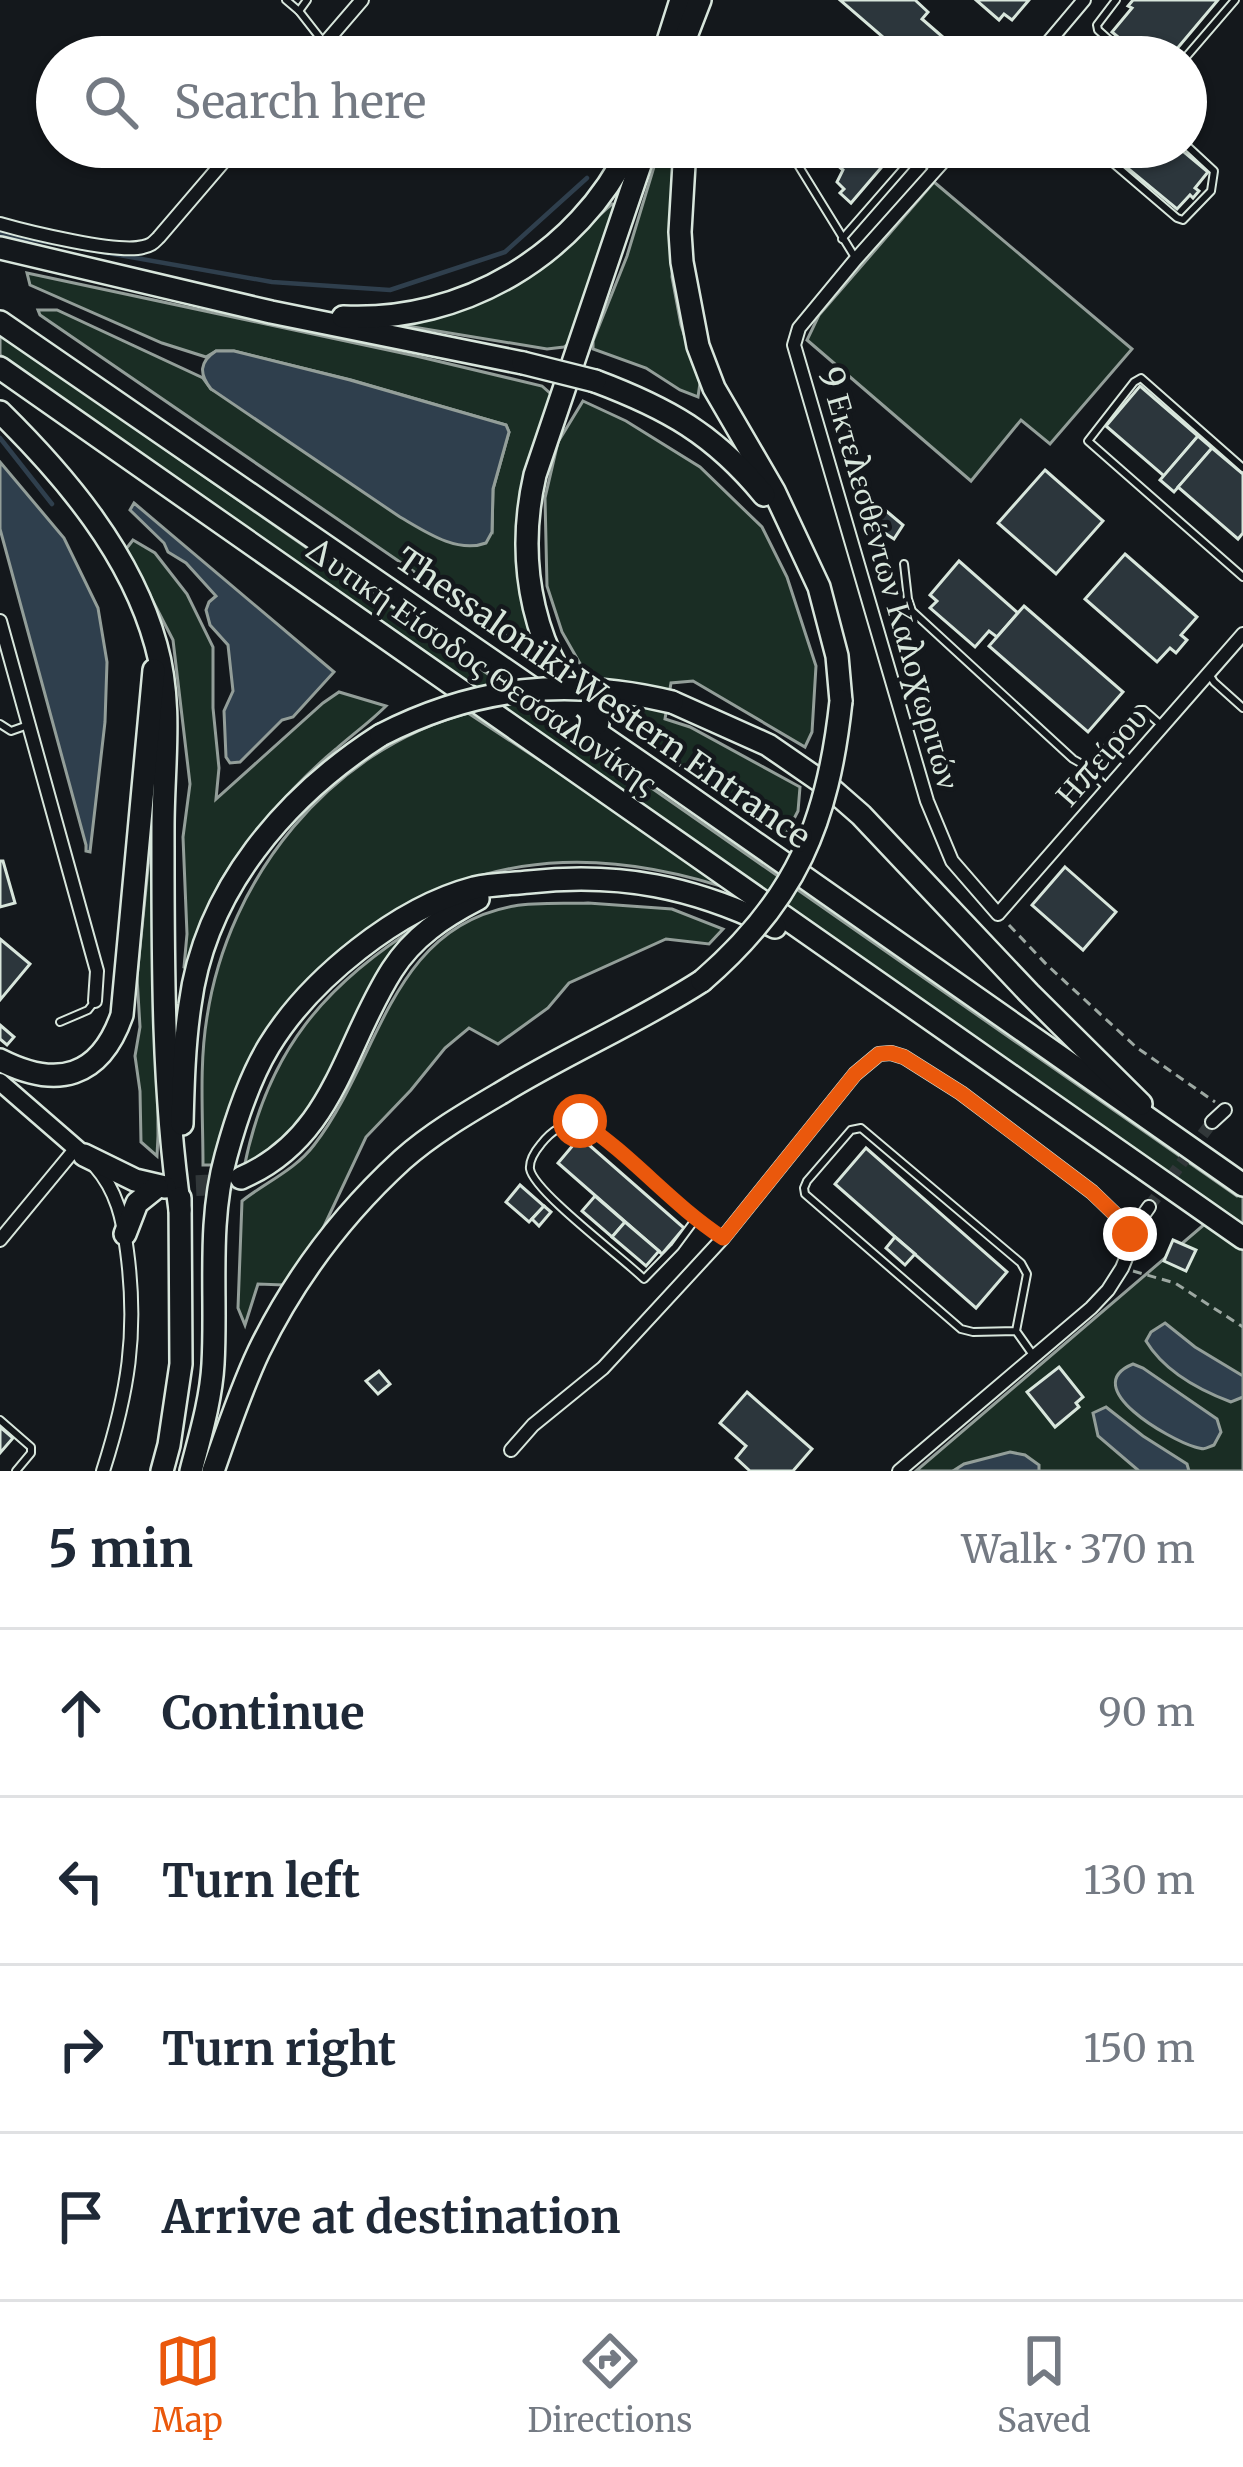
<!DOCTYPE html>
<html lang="en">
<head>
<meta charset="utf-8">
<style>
	:root { --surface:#fff; --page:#f2f2f3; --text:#1f2937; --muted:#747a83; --line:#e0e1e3; --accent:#ea580c }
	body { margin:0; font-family:Merriweather,serif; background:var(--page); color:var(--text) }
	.stop { position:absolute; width:36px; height:36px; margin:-27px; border:9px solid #ea580c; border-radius:50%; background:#fff }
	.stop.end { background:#ea580c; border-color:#fff; box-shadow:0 3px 12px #0008 }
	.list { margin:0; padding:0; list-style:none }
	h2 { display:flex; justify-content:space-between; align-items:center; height:156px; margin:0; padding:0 48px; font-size:51px }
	h2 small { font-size:39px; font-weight:400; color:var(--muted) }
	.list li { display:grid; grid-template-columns:78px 1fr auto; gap:36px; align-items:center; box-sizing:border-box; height:168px; padding:0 48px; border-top:3px solid var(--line) }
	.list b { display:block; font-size:45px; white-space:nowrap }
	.list em { font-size:39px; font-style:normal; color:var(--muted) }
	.icon { flex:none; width:66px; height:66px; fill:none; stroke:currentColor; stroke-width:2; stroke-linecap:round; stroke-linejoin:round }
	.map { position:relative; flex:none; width:1243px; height:1471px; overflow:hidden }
	.search { position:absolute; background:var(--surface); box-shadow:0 3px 9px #0004; left:36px; right:36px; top:36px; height:132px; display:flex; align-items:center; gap:30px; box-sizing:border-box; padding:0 42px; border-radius:66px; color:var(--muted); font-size:45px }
	.sheet { height:828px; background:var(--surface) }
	nav { display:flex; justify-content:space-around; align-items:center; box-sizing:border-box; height:168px; border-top:3px solid var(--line); background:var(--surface); font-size:33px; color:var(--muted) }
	nav a { display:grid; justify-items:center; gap:6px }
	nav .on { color:var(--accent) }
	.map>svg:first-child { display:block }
	.green { fill:#1a2d24; stroke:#939e99; stroke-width:3 }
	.water { fill:#2f3f4d; stroke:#939e99; stroke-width:3 }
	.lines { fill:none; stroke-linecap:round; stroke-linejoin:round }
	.stream { stroke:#2f3f4d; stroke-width:4.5 }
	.building { fill:#2c363c; stroke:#d8e6dc; stroke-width:3 }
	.street-tunnel { stroke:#313739; stroke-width:12; stroke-dasharray:12 6; stroke-linecap:butt }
	.highway-tunnel { stroke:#313739; stroke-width:21; stroke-dasharray:21 10; stroke-linecap:butt }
	.lane-casing { stroke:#d8e6dc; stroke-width:10 }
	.street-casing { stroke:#d8e6dc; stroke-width:16 }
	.secondary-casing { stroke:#d8e6dc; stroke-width:21 }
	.highway-casing { stroke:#d8e6dc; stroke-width:26 }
	.path { stroke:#9da8a2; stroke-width:3; stroke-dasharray:9 6; stroke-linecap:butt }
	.lane { stroke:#14181c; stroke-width:6 }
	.street { stroke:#14181c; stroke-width:12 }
	.secondary { stroke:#14181c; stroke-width:16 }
	.highway { stroke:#14181c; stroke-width:21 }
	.highway-bridge-casing { stroke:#d8e6dc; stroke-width:26; stroke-linecap:butt }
	.highway-bridge { stroke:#14181c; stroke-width:21 }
	.route { stroke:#ea580c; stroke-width:15 }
	.labels { text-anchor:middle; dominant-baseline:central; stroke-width:9; stroke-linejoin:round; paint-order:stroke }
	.street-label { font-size:33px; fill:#d8e6dc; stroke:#14181c }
</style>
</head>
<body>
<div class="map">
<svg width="1243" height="1471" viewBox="0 0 1243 1471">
	<rect width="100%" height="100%" fill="#14181c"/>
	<g class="green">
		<polygon points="660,147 677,147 672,277 681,325 700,383 698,397 680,390 646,368 593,349 593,341 627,256"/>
		<polygon points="934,182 1132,349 1050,444 1021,420 971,481 807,340 819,315"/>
		<path d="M 612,204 L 617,206 L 572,342 L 564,347 L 547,349 L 407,326 L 406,322 C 454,306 507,294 548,263 C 572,245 590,222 612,204 Z"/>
		<polygon points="27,273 416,356 542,386 551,394 521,496 535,639 530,645 521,645 40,315 38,310 57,310 203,378 211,389 492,532 493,489 509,432 506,425 351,380 234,351 216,351 206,357 162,343 30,285"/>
		<polygon points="0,334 1237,1196 1243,1192 1243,1471 916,1471 1220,1211 593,775 0,355"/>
		<polygon points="583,401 626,421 700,467 762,527 787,577 816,666 812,732 805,747 693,681 671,683 665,719 690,727 800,787 798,811 785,836 635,735 607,711 562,632 547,586 545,498 558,442"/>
		<path d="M 133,540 L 155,553 L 187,594 L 213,647 L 213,708 L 219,768 L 216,799 L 323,703 L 339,692 L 386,706 C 370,722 353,734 336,749 C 296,782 233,851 212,899 C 203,921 198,947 192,971 L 184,967 L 187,934 L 183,837 L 190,784 L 173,640 L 126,549 Z"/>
		<path d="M 468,713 L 742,893 C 620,851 504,846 390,916 C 365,931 337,948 318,972 C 306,987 297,1010 288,1028 C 263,1073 238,1119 214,1165 L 203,1165 C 203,1116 199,1065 207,1017 C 228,878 330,750 468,713 Z"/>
		<polygon points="157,834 158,1136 157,1156 141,1142 140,1091 135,1056 140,1027 137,977 149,858"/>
		<path d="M 588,903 L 672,909 L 723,929 L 709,944 L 666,939 L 569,983 L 548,1008 L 498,1044 L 469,1028 L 445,1048 L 411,1090 L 366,1137 L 318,1239 L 284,1285 L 258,1284 L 245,1325 L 238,1308 L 242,1201 C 266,1182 295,1170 314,1145 C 380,1060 389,928 514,906 C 537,902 564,904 588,903 Z"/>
		<path d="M 423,923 L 299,1131 L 244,1168 C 267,1052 324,984 423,923 Z"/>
	</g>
	<g class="water">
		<path d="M 216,351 L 234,351 L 350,380 L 506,425 L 509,432 L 493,489 L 492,532 L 486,543 C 457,554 424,531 400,517 L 211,389 C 199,374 199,362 216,351 Z"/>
		<polygon points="0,462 64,538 98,608 107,662 105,722 90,852 86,851 86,845 0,529"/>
		<polygon points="134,503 334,672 293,717 282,720 240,762 230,763 226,757 224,711 233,691 228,645 210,625 206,610 209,602 216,596 186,563 168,552 164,543 130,510"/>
		<path d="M 1165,1323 L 1195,1347 L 1243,1376 L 1243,1397 L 1231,1402 C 1199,1390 1164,1371 1146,1341 L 1151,1332 Z"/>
		<path d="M 1133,1364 L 1143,1368 L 1217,1419 L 1221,1432 L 1214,1445 C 1204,1449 1205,1450 1195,1447 C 1170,1440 1077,1387 1133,1364 Z"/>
		<polygon points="1106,1407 1143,1436 1187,1464 1189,1471 1139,1471 1098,1436 1093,1413"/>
		<polygon points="1010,1452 1025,1455 1039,1465 1039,1471 953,1471 964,1464"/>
	</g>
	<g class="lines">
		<g class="stream">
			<polyline points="0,234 272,282 390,290 505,252 587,178"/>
			<polyline points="0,438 52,504"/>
		</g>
	</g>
	<g class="building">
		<polygon points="840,0 915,0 928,12 922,19 959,51 954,57 906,57"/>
		<polygon points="976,0 1029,0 1012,20 1004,14 999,20"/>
		<polygon points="1133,0 1218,0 1170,57 1142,57 1112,32 1132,8 1128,6"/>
		<polygon points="816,147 897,147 898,148 851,203 840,193 844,189 837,182 843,170"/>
		<polygon points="1102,147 1178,147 1208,172 1195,188 1199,191 1193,198 1190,195 1177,209"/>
		<polygon points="1140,386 1198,436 1164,476 1106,426"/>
		<polygon points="1198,436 1212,448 1174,492 1160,480"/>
		<polygon points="1212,448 1243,474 1243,533 1238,539 1178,487"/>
		<polygon points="1045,470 1103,521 1056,574 998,523"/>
		<polygon points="885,510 903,525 894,539 872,525"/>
		<polygon points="1125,554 1197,617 1181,635 1187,640 1176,653 1170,648 1157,662 1085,599"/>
		<polygon points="959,561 1018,613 997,637 989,631 975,647 930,608 937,601 930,595"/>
		<polygon points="1024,606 1123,692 1088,732 989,646"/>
		<polygon points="0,861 3,861 15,903 0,907"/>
		<polygon points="1065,867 1116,912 1083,950 1032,905"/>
		<polygon points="0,939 30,964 0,1000"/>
		<polygon points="0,1025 14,1037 7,1045 0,1039"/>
		<polygon points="580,1137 684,1228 662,1254 558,1163"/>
		<polygon points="866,1148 1007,1272 976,1308 835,1184"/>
		<polygon points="520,1185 544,1206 529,1222 506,1202"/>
		<polygon points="595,1196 625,1222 612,1237 582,1211"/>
		<polygon points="544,1206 551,1212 539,1226 532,1219"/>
		<polygon points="625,1222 659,1251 646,1266 612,1237"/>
		<polygon points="895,1237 915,1254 905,1265 886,1248"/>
		<polygon points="1173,1240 1196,1250 1186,1271 1164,1261"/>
		<polygon points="1059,1367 1083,1397 1076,1403 1079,1407 1055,1427 1027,1392"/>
		<polygon points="379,1371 390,1384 378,1394 366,1381"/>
		<polygon points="747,1392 812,1449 793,1471 750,1471 736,1458 746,1446 720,1423"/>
		<polygon points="0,1427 13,1438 0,1453"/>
	</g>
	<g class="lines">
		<polyline class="street-tunnel" points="1149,1207 1212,1122"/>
		<polyline class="highway-tunnel" points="165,1187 210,1185 236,1179"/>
		<defs>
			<g id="lane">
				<polyline points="286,0 299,11 324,43"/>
				<polyline points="1116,0 1097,25 1098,30 1128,57"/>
				<polyline points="299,11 307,0"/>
				<polyline points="1186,57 1235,0"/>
				<polyline points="787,147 856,259"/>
				<polyline points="911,147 934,170"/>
				<polyline points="1094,147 1177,218 1183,220 1211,191 1214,171 1186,145"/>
				<polyline points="842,239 917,153"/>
				<polyline points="1243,468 1141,378 1134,382 1088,441 1243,577"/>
				<polyline points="904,564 908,599 912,611 1073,759 1091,769"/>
				<polyline points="1209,674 1214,682 1243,708"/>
				<polyline points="0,724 11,731 28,725"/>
				<polyline points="1108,789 1092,773 1094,763 1139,710 1144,710 1160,724"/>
				<polyline points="60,1022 88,1010 95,1001"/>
				<path d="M 695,1220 L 604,1136 L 580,1121 C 563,1124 552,1130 541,1144 C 536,1150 529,1160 530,1169 C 534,1192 623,1258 644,1279 L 675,1247 L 695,1220 L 720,1236"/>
				<polyline points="1016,1331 973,1332 961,1329 805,1194 804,1188 807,1181 851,1130 861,1128 1021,1263 1027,1274 1016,1331 1033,1355"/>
				<polyline points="0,1420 31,1447 31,1453 16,1471"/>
			</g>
			<g id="street">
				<polyline points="313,57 362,0"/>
				<polyline points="1036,57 1084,0"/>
				<polyline points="956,147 856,259 799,328 794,345 927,801 952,861 998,914 1243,634"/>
				<path d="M 0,224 C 28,232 118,254 143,247 C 152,245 153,243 159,237 L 236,147"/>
				<polyline points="0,621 97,971 95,1001"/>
				<polyline points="1212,1122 1225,1110"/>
				<path d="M 95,1166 C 117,1191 123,1219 127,1251 C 138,1333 128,1393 103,1471"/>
				<polyline points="0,1240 76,1148"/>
				<polyline points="511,1450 533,1425 603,1368 723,1238 855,1074 879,1054 891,1053 904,1057 961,1093 1092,1192 1120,1219 1130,1234"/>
				<polyline points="899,1471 1091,1308 1108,1290 1122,1268 1129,1251 1130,1234 1149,1207"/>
			</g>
			<polyline id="secondary" points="0,1082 84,1155"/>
			<g id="highway">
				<polyline points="663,57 681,0"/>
				<polyline points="678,57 700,0"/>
				<polyline points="685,147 680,232 682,262 698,346 714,388 774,491 819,587 837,656 841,701"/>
				<polyline points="0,248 271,312 523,363"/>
				<path d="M 343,317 C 463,323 578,255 630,147"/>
				<polyline points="0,322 667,781 1243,1185"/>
				<polyline points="0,368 1243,1238"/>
				<path d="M 595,381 C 667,408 714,434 764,495"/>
				<path d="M 0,412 C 66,477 131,554 156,645 C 173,705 163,765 163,827 C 163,955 162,1084 180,1210"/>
				<polyline points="672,702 768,745 829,787 861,815 1029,993 1141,1104"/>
				<path d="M 598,723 C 532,658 515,562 535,475 L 646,147"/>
				<path d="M 0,1060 C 57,1089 100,1078 122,1015 L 154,670"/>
				<path d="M 182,1124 C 183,1085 184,1044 190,1005 C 205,889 286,796 381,735"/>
				<polyline points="84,1155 135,1180 165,1187"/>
				<path d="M 241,1178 C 334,1138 343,1047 392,970 C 413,937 443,917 478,899"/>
				<polyline points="125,1234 137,1203 157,1187"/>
				<polyline points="162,1471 169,1445 181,1364 180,1198"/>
				<path d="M 191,1471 C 200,1436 211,1400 213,1364 C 217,1295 207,1224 226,1156 C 236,1119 249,1079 269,1046 C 310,979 398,908 474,888 C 492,884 511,884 529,882 C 619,872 694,887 775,927"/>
				<path d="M 213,1471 C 227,1431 241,1389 259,1351 C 294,1279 343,1214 402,1160 C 431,1134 467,1113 501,1093 C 566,1053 637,1023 702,981"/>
			</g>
		</defs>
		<use href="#lane" class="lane-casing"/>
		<use href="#street" class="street-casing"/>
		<use href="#secondary" class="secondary-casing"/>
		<use href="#highway" class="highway-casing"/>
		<g class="path">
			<polyline points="1009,925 1047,965 1136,1047 1215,1102"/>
			<polyline points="1133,1271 1175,1283 1243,1327"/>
		</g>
		<use href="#lane" class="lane"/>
		<use href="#street" class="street"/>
		<use href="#secondary" class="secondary"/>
		<use href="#highway" class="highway"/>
		<defs>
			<g id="highway-bridge">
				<polyline points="523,363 595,381"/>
				<path d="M 381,735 C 477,686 568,677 672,702"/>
				<path d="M 702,981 C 796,900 828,823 841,701"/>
			</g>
		</defs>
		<use href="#highway-bridge" class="highway-bridge-casing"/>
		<use href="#highway-bridge" class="highway-bridge"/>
	</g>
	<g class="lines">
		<path class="route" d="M 580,1121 C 632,1155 671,1204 723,1238 L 855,1074 L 879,1054 L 891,1053 L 904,1057 L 961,1093 L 1092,1192 L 1120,1219 L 1130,1234"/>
	</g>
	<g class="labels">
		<g class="street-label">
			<text transform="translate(890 578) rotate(74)">9 Εκτελεσθέντων Καλοχωριτών</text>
			<text transform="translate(481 665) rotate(35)">Δυτική Είσοδος Θεσσαλονίκης</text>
			<text transform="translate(603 698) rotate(35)">Thessaloniki Western Entrance</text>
			<text transform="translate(1101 756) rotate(-49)">Ηπείρου</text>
		</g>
	</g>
</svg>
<div class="stop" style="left:580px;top:1121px"></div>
<div class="stop end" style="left:1130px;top:1234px"></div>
<div class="search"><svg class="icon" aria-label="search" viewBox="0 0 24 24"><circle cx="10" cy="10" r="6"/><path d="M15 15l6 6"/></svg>Search here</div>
</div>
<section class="sheet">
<h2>5 min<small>Walk · 370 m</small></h2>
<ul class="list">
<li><svg class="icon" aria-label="ahead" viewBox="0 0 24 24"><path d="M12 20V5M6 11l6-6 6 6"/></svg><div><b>Continue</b></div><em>90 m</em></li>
<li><svg class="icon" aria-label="left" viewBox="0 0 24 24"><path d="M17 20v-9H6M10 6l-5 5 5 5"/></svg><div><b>Turn left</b></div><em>130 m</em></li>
<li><svg class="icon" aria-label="right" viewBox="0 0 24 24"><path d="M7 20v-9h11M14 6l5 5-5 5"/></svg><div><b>Turn right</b></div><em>150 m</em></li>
<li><svg class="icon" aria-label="arrive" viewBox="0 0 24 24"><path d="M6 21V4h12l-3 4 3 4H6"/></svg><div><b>Arrive at destination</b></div></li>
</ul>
</section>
<nav>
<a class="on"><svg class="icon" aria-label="map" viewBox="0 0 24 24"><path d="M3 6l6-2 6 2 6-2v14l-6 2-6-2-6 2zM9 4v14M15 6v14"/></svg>Map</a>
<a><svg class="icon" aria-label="directions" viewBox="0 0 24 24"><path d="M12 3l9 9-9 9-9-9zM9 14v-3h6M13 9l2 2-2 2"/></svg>Directions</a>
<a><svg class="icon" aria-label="saved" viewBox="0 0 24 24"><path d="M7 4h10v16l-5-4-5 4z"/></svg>Saved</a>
</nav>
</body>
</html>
